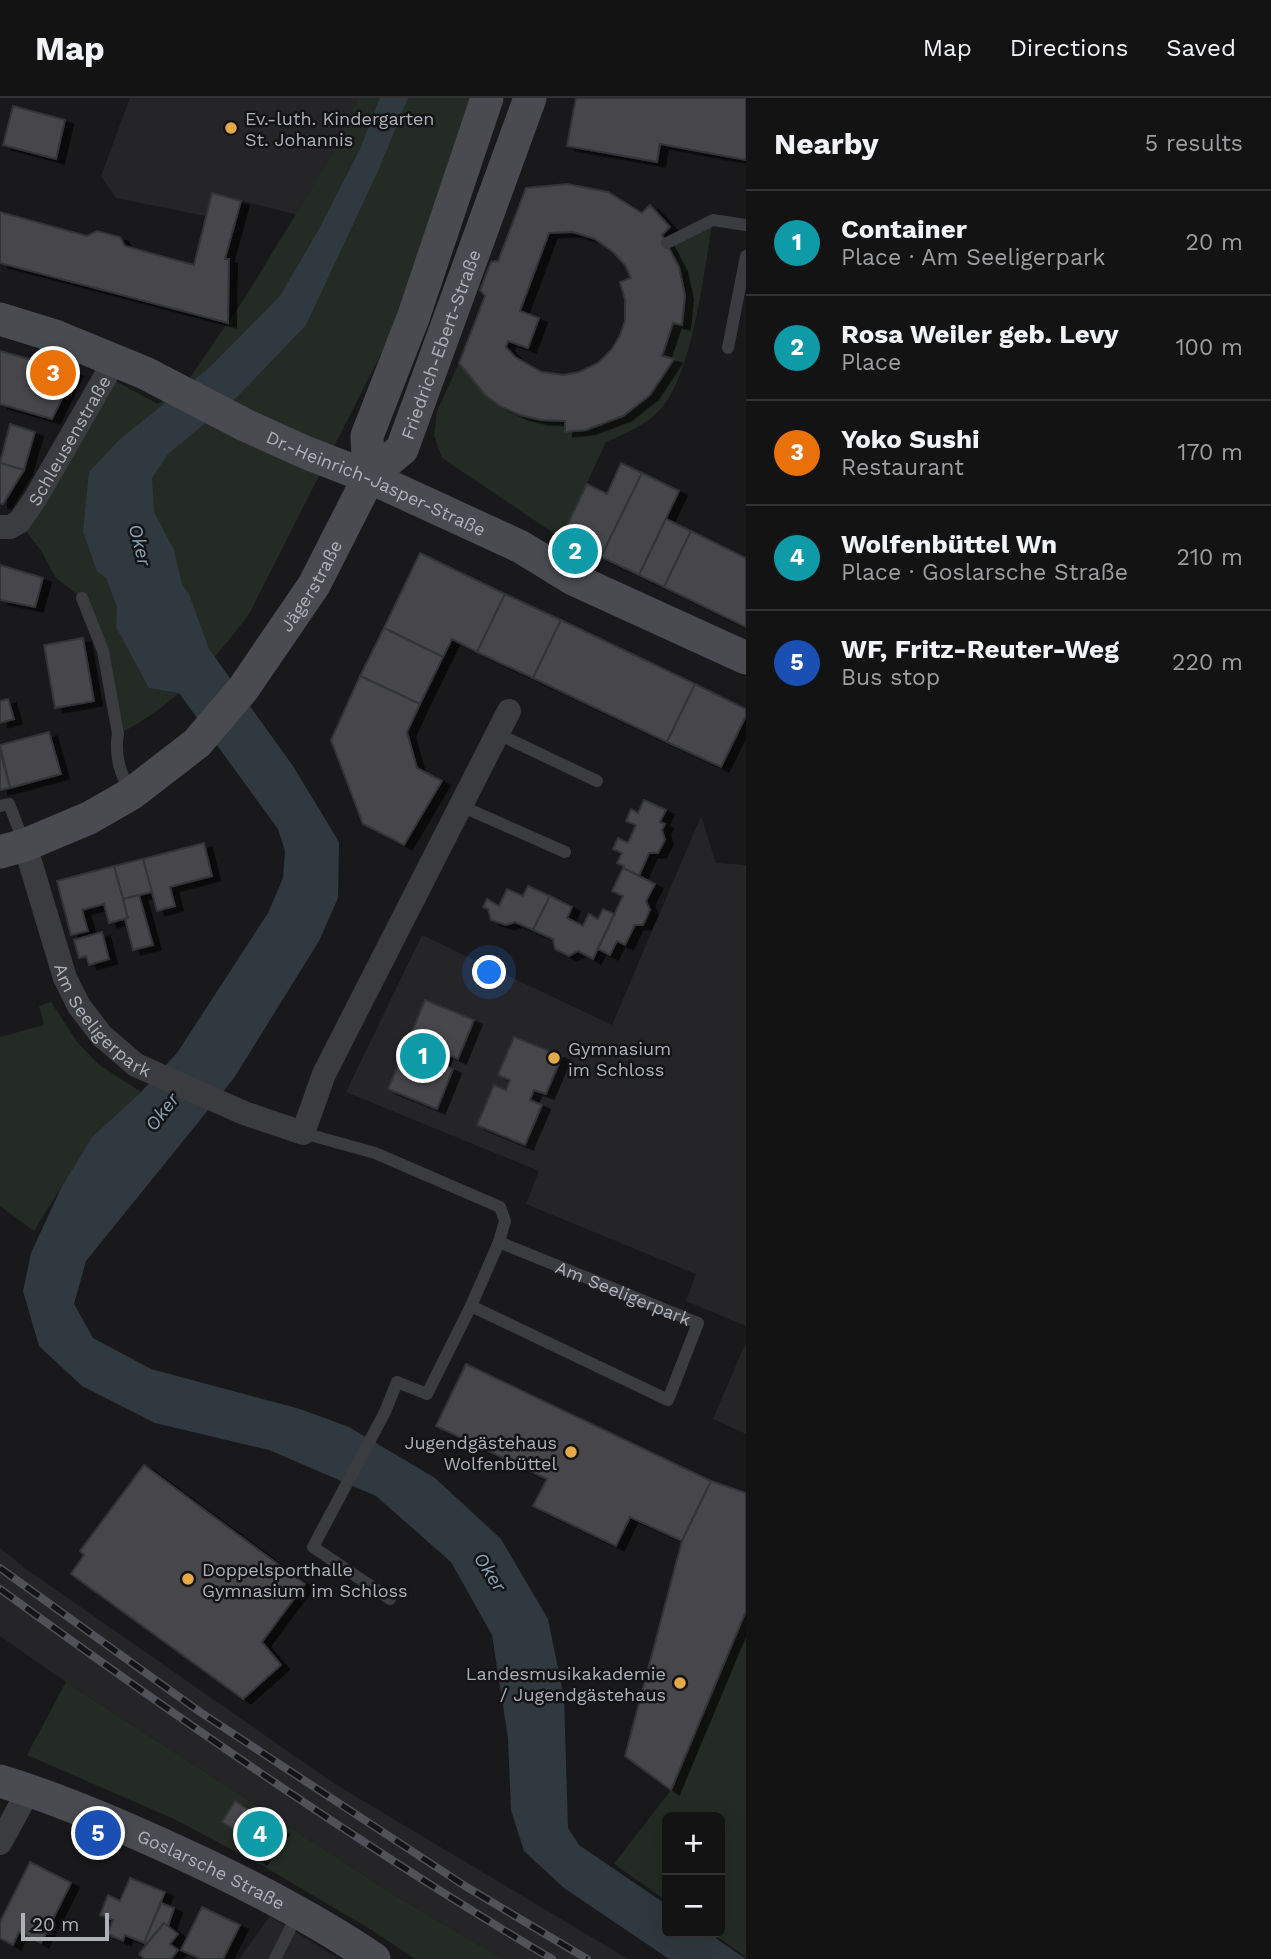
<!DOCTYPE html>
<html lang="en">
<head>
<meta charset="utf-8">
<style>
	:root { --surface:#131314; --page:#202022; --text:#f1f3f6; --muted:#9d9ea0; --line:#323234; --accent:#1a73e8 }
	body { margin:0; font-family:"Work Sans",sans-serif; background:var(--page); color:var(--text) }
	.controls { position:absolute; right:21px; bottom:21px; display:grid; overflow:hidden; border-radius:10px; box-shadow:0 7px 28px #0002 }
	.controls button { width:63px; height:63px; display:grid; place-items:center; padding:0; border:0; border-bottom:2px solid var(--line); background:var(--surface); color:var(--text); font:35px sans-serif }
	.scale { position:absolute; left:21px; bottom:18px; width:88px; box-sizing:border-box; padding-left:7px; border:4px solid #adb1ba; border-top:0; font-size:19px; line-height:24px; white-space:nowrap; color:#adb1ba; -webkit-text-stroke:5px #141416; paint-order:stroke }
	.you { position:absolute; left:490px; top:875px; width:24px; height:24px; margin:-18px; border:5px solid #fff; border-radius:50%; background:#1a73e8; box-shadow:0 0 0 10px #1a73e833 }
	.badge { display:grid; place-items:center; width:46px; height:46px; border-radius:50%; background:var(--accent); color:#fff; font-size:23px; font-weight:700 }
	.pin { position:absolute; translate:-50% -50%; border:4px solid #fff; box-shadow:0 2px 7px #0006 }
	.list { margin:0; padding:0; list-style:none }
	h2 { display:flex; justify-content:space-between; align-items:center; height:91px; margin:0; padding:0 28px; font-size:30px }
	h2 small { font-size:23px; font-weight:400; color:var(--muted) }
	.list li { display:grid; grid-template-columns:46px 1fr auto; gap:21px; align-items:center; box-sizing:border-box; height:105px; padding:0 28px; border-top:2px solid var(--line) }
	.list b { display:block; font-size:26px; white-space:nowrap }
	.list p { margin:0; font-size:23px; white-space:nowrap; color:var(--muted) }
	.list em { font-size:23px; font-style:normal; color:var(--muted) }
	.map { position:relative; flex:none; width:746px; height:1861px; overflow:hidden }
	header { display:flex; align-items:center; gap:42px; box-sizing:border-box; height:98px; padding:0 35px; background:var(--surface); border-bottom:2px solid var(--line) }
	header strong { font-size:33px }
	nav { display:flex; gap:38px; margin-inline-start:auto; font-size:24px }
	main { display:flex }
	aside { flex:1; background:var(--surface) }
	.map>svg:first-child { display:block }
	.built { fill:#252528 }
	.green { fill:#232b24 }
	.water { fill:#30393f }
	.building { fill:#46474b; stroke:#333437; stroke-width:2; fill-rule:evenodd; filter:url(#shadow) }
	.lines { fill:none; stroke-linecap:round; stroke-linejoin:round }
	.lane { stroke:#3b3c40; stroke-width:12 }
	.street { stroke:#3b3c40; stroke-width:24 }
	.secondary { stroke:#494b50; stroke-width:33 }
	.rail-casing { stroke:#505257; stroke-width:8 }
	.rail { stroke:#141416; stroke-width:5; stroke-dasharray:16; stroke-linecap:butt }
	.poi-dot { fill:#e6a947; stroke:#141416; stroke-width:2.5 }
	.labels { text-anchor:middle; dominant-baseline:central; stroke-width:5; stroke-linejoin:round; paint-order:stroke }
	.poi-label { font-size:18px; fill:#adb1ba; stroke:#141416; text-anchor:start }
	.street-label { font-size:18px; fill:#adb1ba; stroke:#141416 }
	.water-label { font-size:19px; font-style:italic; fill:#87a0b2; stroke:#141416 }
</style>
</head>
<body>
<header>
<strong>Map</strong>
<nav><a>Map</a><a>Directions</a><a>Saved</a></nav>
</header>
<main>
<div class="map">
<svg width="746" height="1861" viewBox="0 0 746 1861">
	<defs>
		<filter id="shadow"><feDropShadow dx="8" dy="4.5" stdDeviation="0" flood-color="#0009"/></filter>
	</defs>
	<rect width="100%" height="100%" fill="#19191b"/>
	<g class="built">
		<polygon points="130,0 358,0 330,60 297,117 212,95 205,118 116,100 101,78"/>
		<polygon points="701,718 716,765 746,767 746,1228 686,1203 696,1176 526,1106 539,1073 346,994 422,837 612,927"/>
		<polygon points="746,1244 746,1336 713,1321"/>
		<polygon points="0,1450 26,1471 335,1686 628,1861 503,1861 396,1798 66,1584 0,1538"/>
		<polygon points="270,1818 339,1861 239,1861"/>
	</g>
	<g class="green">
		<path d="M 358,0 L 470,0 L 389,240 L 249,516 C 214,563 173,610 118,636 L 103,553 L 82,500 L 55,479 L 42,454 L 19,424 L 106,278 L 158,306 L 189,281 L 246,198 L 330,60 Z"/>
		<path d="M 713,122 C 704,171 693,280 658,314 C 644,328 624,336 606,344 L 561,440 L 442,360 L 434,338 L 437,313 L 459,265 C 488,306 514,322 565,323 L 566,334 C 597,331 631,320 651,295 C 660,285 666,273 673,262 L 662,258 L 673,225 L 682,227 C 688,196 681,173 667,145 Z"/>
		<polygon points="51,904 77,944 98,966 141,994 92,1039 34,1133 0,1108 0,939 44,927 39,908"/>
		<polygon points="746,1513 746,1859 712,1835 720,1835 720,1719 667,1719 667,1803 614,1766 671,1692"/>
		<polygon points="66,1584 396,1798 503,1861 415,1861 370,1831 265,1769 174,1721 27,1657"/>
	</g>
	<polygon class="water" points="380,0 408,0 378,73 306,227 237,299 168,356 152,380 154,414 174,452 182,487 189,496 209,551 293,668 339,744 338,800 319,843 234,980 86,1163 74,1206 93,1240 151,1271 300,1311 349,1329 435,1380 501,1441 548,1521 564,1600 568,1730 579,1747 667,1807 667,1835 708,1835 746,1861 669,1861 564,1790 524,1753 511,1712 508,1640 492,1537 451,1464 376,1398 269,1352 155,1325 82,1288 39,1248 23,1193 31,1155 62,1088 92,1039 141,994 177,955 268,815 283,780 285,753 278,731 179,595 149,590 116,529 117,509 106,480 97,473 83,434 89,374 120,341 209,270 280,198 319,131 360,51"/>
	<g class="building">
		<polygon points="576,0 746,0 746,62 660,46 657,64 567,48"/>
		<polygon points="13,8 65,22 56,61 3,47"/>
		<path d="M 567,86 L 608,94 L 642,115 L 650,107 L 670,129 L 662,137 L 679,169 L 685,197 L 682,227 L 673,225 L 662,258 L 674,261 L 650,297 L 623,318 L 586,332 L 565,334 L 565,323 L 541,322 L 520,317 L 500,308 L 485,297 L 459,265 L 485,198 L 480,192 L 491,164 L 498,163 L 526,90 ZM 573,134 L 595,141 L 613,154 L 625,167 L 631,180 L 620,184 L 625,202 L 625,223 L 620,237 L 612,251 L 598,265 L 579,274 L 564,277 L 542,274 L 515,259 L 506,249 L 508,243 L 528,250 L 539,220 L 520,213 L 549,135 Z"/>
		<polygon points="212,95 241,103 225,161 229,161 228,225 0,165 0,114 87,138 97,133 120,139 125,148 194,167"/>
		<polygon points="0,253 75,274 52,321 0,306"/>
		<polygon points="10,326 35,334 24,372 0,365"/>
		<polygon points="0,365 24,372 3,406 0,405"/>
		<polygon points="621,365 642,375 601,459 561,440 587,386 607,396"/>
		<polygon points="642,375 679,393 639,477 601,459"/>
		<polygon points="666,421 691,433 664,489 639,477"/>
		<polygon points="691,433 746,460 746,529 664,489"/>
		<polygon points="420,455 505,496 477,554 452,541 443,559 384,530"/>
		<polygon points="0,467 43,480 35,509 0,502"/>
		<polygon points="505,496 561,522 533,580 477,554"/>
		<polygon points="561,522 695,586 667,644 533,580"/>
		<polygon points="384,530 443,559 420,606 360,578"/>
		<polygon points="83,540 94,603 55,610 44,547"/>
		<polygon points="360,578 420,606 407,634 417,670 442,683 404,747 363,726 331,642"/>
		<polygon points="695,586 746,611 746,618 721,669 667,644"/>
		<polygon points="8,601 14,621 0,625 0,603"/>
		<polygon points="49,634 61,676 10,690 0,647"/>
		<polygon points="0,652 10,690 0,692"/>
		<polygon points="644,702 666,712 660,724 665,726 662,732 665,742 658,755 649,755 639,778 623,770 624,768 617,765 622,755 613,751 618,740 628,745 636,727 626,723 631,711 638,715"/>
		<polygon points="204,745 212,778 170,789 175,808 157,813 143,761"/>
		<polygon points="143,761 152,794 123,801 114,768"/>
		<polygon points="114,768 128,820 109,825 104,806 82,812 88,833 71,837 57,783"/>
		<polygon points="623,770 655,786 646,803 650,812 643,827 635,827 625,847 617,843 610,857 598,851 623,798 612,793"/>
		<polygon points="528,788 550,798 533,832 515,824 506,827 491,822 488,811 483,809 487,801 499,808 507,791 523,798"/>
		<polygon points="139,797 153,847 133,852 125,821 128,820 123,801"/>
		<polygon points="550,798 572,809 567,820 583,828 589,816 598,821 603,811 614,816 593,861 578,853 569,858 555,851 553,841 533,832"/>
		<polygon points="102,834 109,861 89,867 86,858 79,860 74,842"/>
		<polygon points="425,902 474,922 458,961 445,955 441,966 453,971 437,1011 388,991 405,951 417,956 421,946 409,941"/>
		<polygon points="514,939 562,958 546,996 534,992 530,1002 542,1007 525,1047 477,1027 494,987 506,992 510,982 498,977"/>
		<polygon points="466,1266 711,1383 682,1443 630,1419 616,1448 533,1408 547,1381 436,1328"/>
		<polygon points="144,1367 305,1486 262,1544 281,1567 243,1601 71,1476 84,1457 80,1453"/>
		<polygon points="711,1383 746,1395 746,1513 671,1692 625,1658 682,1443"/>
		<polygon points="235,1703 281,1732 270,1750 267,1749 259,1762 241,1751 248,1740 222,1724"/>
		<polygon points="30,1764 71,1785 41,1845 19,1834 13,1847 0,1840 0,1824"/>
		<polygon points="130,1780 165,1794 144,1845 125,1837 123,1843 107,1836 113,1822 100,1817 108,1797 120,1803"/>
		<polygon points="161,1805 174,1810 168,1828 164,1825 146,1846 144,1845"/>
		<polygon points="202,1809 240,1827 223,1861 200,1861 181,1852"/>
		<polygon points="164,1825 178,1836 170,1846 178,1852 171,1861 144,1861 139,1856"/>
	</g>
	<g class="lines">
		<g class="lane">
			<polyline points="667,145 713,122 746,127"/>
			<polyline points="728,250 746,158"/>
			<path d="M 82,500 L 103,553 L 118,636 C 114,659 121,676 131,696"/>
			<polyline points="498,636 597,683"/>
			<polyline points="0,708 9,706 25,747"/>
			<polyline points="461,708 565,754"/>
			<path id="s1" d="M 303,1035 L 375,1055 L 500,1109 L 505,1123 L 499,1144 L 698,1225 L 668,1302 L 471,1208"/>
			<polyline points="390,1501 313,1449 385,1314 397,1284 427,1296 471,1208 499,1144"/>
			<polyline points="275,1861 298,1815"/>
		</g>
		<g class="street">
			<path id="s2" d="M 0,429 L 10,429 L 19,424 L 35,401 L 115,262"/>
			<path id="s3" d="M 25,747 L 65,880 L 79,908 L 102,938 L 136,967 L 244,1015 L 303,1035 L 324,976 L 509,613"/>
			<polyline points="0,1745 29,1692"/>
		</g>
		<g class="secondary">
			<path id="s4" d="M 0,221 L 55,238 L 145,275 L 245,327 L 307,355 L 369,379 L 521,449 L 573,481 L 746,560"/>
			<polyline points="369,379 367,338 413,220 487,0"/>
			<path id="s5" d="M 0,754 L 25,747 L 89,720 L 131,696 L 197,645 L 243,591 L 314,487 L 369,379 L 402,351 L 530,0"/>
			<path id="s6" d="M 0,1683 C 56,1700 110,1723 163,1747 C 236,1780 308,1816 374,1861"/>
		</g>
		<defs>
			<g id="rail">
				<polyline points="0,1470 200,1614 465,1788 587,1861"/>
				<path d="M 0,1491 C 179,1621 361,1748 552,1861"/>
			</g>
		</defs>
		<use href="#rail" class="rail-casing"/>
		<use href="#rail" class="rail"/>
	</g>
	<g class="poi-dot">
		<circle cx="231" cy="30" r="7"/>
		<circle cx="554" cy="960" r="7"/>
		<circle cx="571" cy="1354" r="7"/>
		<circle cx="188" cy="1481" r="7"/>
		<circle cx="680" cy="1585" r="7"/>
	</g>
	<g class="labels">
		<g class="poi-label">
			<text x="245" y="20">Ev.-luth. Kindergarten<tspan x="245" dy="21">St. Johannis</tspan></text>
			<text x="568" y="950">Gymnasium<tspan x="568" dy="21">im Schloss</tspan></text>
			<text x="557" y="1344" text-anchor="end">Jugendgästehaus<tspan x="557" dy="21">Wolfenbüttel</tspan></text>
			<text x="202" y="1471">Doppelsporthalle<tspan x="202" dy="21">Gymnasium im Schloss</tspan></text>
			<text x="666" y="1575" text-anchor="end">Landesmusikakademie<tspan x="666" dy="21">/ Jugendgästehaus</tspan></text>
		</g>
		<g class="street-label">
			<text stroke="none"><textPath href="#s5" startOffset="700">Friedrich-Ebert-Straße</textPath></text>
			<text stroke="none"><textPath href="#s2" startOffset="116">Schleusenstraße</textPath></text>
			<text stroke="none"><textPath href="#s4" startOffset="411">Dr.-Heinrich-Jasper-Straße</textPath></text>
			<text stroke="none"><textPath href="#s5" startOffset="422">Jägerstraße</textPath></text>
			<text stroke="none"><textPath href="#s3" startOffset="196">Am Seeligerpark</textPath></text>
			<text stroke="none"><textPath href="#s1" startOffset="382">Am Seeligerpark</textPath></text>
			<text stroke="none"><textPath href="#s6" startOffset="229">Goslarsche Straße</textPath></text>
		</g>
		<g class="water-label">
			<text transform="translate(140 447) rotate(76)">Oker</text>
			<text transform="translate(162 1014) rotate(-52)">Oker</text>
			<text transform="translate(490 1474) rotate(57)">Oker</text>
		</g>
	</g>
</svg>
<div class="controls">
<button>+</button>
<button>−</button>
</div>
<div class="scale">20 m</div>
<div class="you"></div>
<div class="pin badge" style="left:423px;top:958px;background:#0f9aa8">1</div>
<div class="pin badge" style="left:575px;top:453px;background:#0f9aa8">2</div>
<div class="pin badge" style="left:53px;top:275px;background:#e8710a">3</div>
<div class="pin badge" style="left:260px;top:1736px;background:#0f9aa8">4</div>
<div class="pin badge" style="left:98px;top:1735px;background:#1a4fb4">5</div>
</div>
<aside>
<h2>Nearby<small>5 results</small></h2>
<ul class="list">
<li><span class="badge" style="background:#0f9aa8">1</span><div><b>Container</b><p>Place · Am Seeligerpark</p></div><em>20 m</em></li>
<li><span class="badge" style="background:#0f9aa8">2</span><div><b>Rosa Weiler geb. Levy</b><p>Place</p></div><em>100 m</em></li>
<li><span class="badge" style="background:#e8710a">3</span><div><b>Yoko Sushi</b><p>Restaurant</p></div><em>170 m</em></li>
<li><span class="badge" style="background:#0f9aa8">4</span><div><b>Wolfenbüttel Wn</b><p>Place · Goslarsche Straße</p></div><em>210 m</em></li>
<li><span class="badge" style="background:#1a4fb4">5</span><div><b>WF, Fritz-Reuter-Weg</b><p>Bus stop</p></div><em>220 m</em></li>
</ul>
</aside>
</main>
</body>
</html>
